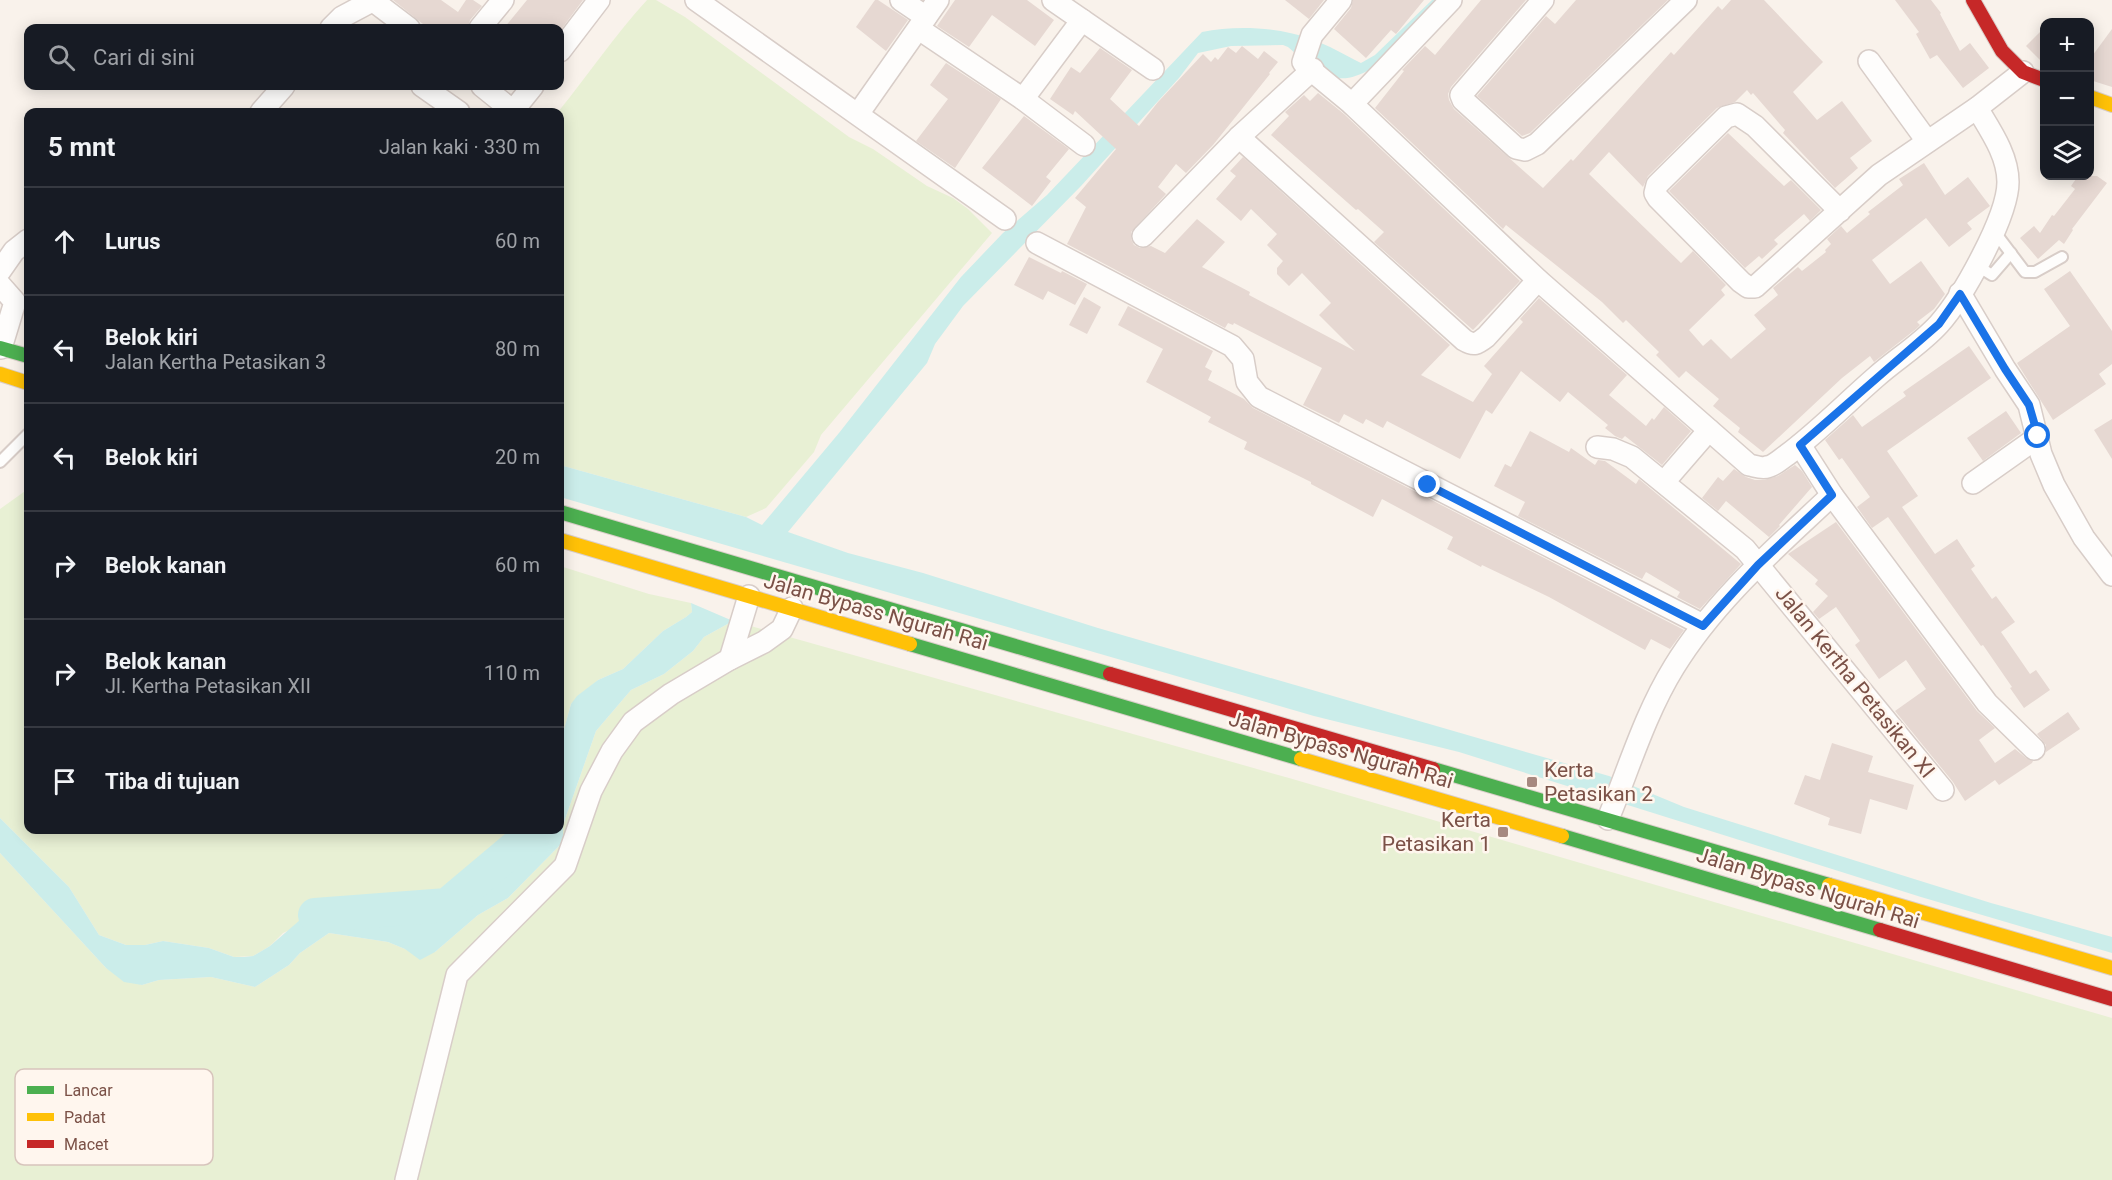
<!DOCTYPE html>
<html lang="id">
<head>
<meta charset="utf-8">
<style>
	:root { --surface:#171b24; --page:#242831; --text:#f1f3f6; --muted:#9ea1a6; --line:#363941 }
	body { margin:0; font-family:Roboto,sans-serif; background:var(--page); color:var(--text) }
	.controls { position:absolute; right:18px; top:18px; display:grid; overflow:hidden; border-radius:12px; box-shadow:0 3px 15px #0003 }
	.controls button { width:54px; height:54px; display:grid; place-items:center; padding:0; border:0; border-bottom:2px solid var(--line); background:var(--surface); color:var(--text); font:30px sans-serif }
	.stop { position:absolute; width:18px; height:18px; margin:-14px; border:4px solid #1a73e8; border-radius:50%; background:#fff }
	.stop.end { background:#1a73e8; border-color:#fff; box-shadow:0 2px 6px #0008 }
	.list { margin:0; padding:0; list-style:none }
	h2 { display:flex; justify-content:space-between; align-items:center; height:78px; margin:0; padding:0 24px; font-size:26px }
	h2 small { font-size:20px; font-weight:400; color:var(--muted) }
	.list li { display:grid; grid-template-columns:39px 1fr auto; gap:18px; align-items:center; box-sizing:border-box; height:108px; padding:0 24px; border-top:2px solid var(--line) }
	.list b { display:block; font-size:22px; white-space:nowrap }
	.list p { margin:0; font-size:20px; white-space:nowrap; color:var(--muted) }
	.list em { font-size:20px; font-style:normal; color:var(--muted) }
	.icon { flex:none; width:33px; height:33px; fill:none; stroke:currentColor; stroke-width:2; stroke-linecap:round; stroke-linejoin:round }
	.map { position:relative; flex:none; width:2112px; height:1180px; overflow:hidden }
	.search { position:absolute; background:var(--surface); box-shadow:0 3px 15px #0003; left:24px; top:24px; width:540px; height:66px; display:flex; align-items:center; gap:15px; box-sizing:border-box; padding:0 21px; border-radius:12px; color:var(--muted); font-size:22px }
	.panel { position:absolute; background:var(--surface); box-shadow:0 3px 15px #0003; left:24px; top:108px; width:540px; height:726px; border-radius:12px }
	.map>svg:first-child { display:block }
	.green { fill:#e8f0d4 }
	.water { fill:#cbedea }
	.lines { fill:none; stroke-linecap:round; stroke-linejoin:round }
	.river { stroke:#cbedea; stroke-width:34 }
	.building { fill:#e6d8d2 }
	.lane-casing { stroke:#d8cdc8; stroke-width:14 }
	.street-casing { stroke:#d8cdc8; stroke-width:24 }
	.fast-casing { stroke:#dacec9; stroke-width:16 }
	.slow-casing { stroke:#dacec9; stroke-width:16 }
	.jam-casing { stroke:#dacec9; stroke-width:16 }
	.lane { stroke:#fefdfc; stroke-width:10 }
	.street { stroke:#fefdfc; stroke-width:21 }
	.fast { stroke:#4caf50; stroke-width:14 }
	.slow { stroke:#ffc107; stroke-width:14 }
	.jam { stroke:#c62828; stroke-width:14 }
	.route { stroke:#1a73e8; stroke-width:8 }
	.poi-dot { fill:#a78980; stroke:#fff6ee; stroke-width:2 }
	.labels { text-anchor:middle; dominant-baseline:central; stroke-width:5; stroke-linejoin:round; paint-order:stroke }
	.street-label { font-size:21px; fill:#7b5147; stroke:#fff6ee }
	.poi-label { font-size:21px; fill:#7b5147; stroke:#fff6ee; text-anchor:start }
	.key { fill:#fff6ee; stroke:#d7c4bc; stroke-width:1.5 }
	.key-label { font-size:16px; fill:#7b5147 }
</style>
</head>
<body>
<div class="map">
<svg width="2112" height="1180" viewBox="0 0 2112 1180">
	<rect width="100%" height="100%" fill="#f9f2eb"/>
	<g class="green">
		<path d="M 647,0 L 656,0 L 685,17 L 849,137 L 873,149 L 927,186 L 953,198 L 968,209 L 992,233 L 821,435 L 814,452 L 766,508 L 746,517 L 560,465 L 560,112 L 558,112 C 588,75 615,35 647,0 Z"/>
		<polygon points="28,489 28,830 540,830 537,838 422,920 403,923 393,921 343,906 283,933 270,946 253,956 234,957 209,948 163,941 145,945 126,945 99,935 69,887 0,818 0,509"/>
		<polygon points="560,566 649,594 691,603 692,612 686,617 663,631 623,669 598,680 571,704 560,744"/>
		<polygon points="733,621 1289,778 2112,1018 2112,1180 0,1180 0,853 106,968 142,985 159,980 211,977 255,987 289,965 300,953 329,933 388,942 405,949 435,952 478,915 508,898 563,842 563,825 596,731 631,690 664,674 693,651 704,637"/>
	</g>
	<g class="water">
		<path d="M 1432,0 L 1448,0 C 1424,23 1374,83 1338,78 C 1319,76 1302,59 1288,47 L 1283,45 L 1231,46 L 1198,53 L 1179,78 L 1081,186 L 963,306 L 935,344 L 927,363 L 788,532 L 848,553 L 923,573 L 1098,628 L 1609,776 L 1684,807 L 1991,903 L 2112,937 L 2112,953 L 1921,897 L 1459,752 L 1314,716 L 560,497 L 560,465 L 746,517 L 762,525 L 839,433 L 961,277 L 1003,233 L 1047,195 L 1202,32 C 1236,25 1278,27 1311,39 C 1328,45 1345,55 1361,63 L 1375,55 Z"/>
		<polygon points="691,603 733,621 704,637 693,651 664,674 631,690 596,731 563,825 563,842 508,898 478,915 435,952 420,960 405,949 388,942 329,933 300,953 289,965 255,987 211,977 159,980 142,985 124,982 106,968 0,853 0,818 69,887 99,935 126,945 145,945 163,941 209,948 234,957 244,957 253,956 270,946 315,907 343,906 393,921 403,923 422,920 537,838 540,830 560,830 560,744 571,704 577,696 598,680 623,669 663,631 686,617 692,612"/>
	</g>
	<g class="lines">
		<polyline class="river" points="315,915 447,905 536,830"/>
	</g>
	<g class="building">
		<polygon points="393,0 441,0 458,12 466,0 473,0 482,6 470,20 468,28 428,28"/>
		<polygon points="527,0 583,0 560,31 560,28 504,28"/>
		<polygon points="875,0 878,0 908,20 886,51 856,27"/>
		<polygon points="955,0 1027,0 1054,20 1035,46 992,15 969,47 937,26"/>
		<polygon points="1285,0 1324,0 1309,19"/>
		<polygon points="1353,0 1424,0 1396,34 1391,30 1366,58 1334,29 1351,8"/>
		<polygon points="1481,0 1526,0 1451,87 1448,94 1449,100 1454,109 1543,188 1571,159 1573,161 1671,52 1674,55 1718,6 1722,10 1731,0 1764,0 1823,62 1793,92 1817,120 1842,101 1872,141 1850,158 1858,168 1835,188 1783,133 1785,130 1753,93 1751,95 1747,90 1735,102 1717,108 1648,176 1643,187 1609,152 1589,174 1681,263 1693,251 1726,285 1721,290 1725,295 1689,330 1703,346 1711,339 1731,359 1766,329 1754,315 1778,295 1773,288 1798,267 1802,271 1826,252 1825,250 1831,244 1827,239 1841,226 1847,233 1870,214 1868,212 1903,185 1899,179 1924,163 1945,195 1968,177 1990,206 1967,223 1972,229 1949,247 1926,218 1872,260 1890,284 1921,261 1945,294 1934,309 1917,322 1920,325 1916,329 1874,362 1870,356 1842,378 1763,452 1738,432 1740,428 1713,406 1719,399 1686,371 1679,378 1656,355 1659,352 1626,320 1623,323 1602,302 1506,225 1503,229 1375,108 1404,71 1402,70 1425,46 1435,55"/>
		<polygon points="1576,0 1668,0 1530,133 1522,136 1477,96 1546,16 1555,24"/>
		<polygon points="1895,0 1931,0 1941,13 1940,14 1960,51 1970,43 1989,68 1963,88 1937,55 1930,59 1916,34 1919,32"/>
		<polygon points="2044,28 2044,62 2040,60 2026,46"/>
		<polygon points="2112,29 2112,87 2090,80 2090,59"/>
		<polygon points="1242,46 1258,59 1264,51 1278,62 1269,73 1270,74 1213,145 1186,173 1176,164 1158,187 1166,194 1131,232 1131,239 1134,245 1140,248 1151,246 1165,253 1197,219 1225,242 1202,267 1250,292 1249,295 1355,351 1319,315 1331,303 1302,273 1289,286 1277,274 1277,268 1283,261 1267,245 1277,234 1251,209 1241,221 1216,199 1236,176 1230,171 1243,157 1450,345 1421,375 1473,402 1492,374 1484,366 1523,322 1520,319 1539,298 1627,375 1609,395 1646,426 1652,418 1654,420 1664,407 1691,431 1662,465 1625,436 1622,439 1615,436 1605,428 1608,425 1568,392 1560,402 1521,371 1492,414 1486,410 1460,459 1387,421 1383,428 1366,419 1363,424 1344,414 1339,423 1303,405 1322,368 1234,323 1233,325 1228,323 1225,328 1067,244 1086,207 1075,198 1116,149 1075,111 1073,115 1050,99 1071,67 1080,73 1100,48 1132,70 1110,99 1139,126 1158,102 1203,54 1211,62 1215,57 1218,60 1228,47 1236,53"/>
		<polygon points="946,63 1001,99 955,168 916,141 948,99 930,85"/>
		<polygon points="1318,93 1344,114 1520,281 1473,330 1374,242 1384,232 1358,209 1356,210 1271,135 1289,116 1285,112 1304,95 1310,101"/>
		<polygon points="1024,116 1069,149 1046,177 1051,181 1032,206 982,168"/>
		<polygon points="1728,133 1784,186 1791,180 1821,210 1810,221 1804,214 1774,240 1778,244 1762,259 1759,256 1745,268 1669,191"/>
		<polygon points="2078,176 2097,176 2107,183 2072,229 2073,230 2064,244 2059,240 2038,259 2020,238 2034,226 2040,233 2052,215 2054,216 2075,189 2071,186"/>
		<polygon points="1029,257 1061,273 1062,271 1087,284 1075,305 1048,291 1043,300 1014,285"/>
		<polygon points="2070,271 2112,331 2112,364 2099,374 2106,384 2053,420 2017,363 2070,326 2044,289"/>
		<polygon points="1084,297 1101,307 1087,334 1069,325"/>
		<polygon points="1128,306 1213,351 1205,367 1212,371 1208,380 1244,399 1253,408 1684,630 1670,649 1651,639 1645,650 1549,597 1482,565 1481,567 1447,549 1453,537 1382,499 1373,517 1311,484 1311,482 1244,449 1247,442 1208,422 1211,417 1146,382 1163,349 1118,325"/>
		<polygon points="1969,346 1991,378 1887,451 1918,496 1902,507 1935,554 1957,539 1975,566 1971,569 1992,599 1996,596 2015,622 2001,632 2030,674 2036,670 2050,690 2024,708 2010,688 2012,687 1983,645 1981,646 1888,517 1872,528 1857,507 1870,497 1842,458 1839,460 1825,440 1853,415 1862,427 1906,396 1903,392"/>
		<polygon points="2006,411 2021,433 1983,461 1967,438"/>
		<polygon points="2112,419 2112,459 2094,430"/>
		<polygon points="1530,431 1569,452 1571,448 1595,465 1598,460 1605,461 1636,484 1639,479 1741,564 1700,609 1677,597 1680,592 1646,572 1642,579 1518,516 1525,502 1494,486 1505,464 1511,467"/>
		<polygon points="1795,465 1802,471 1812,487 1779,525 1780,526 1769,537 1726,501 1718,511 1702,498 1718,477 1723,481 1734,469 1746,477 1755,480 1764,480 1778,476"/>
		<polygon points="1836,522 1977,711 1995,728 1979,740 1995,763 2015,749 2026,758 2033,761 2032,763 1999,785 1995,780 1965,801 1953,782 1895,711 1926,689 1906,660 1879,679 1855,645 1860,641 1836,607 1819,619 1813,612 1828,596 1815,584 1818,580 1788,554"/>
		<polygon points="2068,712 2080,729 2046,752 2046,745 2037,734"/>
		<polygon points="1832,743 1873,756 1868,772 1914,785 1907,810 1870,799 1861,834 1828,825 1830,818 1794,804 1805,775 1820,780"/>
	</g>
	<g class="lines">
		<defs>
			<g id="lane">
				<polyline points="1994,231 2025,272 2035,272 2062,257"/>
				<polyline points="1976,265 1992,275 2011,253"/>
				<polyline points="0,462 28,434"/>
			</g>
			<g id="street">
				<polyline points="372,0 409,28"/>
				<polyline points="696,0 1005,219"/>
				<polyline points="901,0 926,17"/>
				<polyline points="1053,0 1153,69"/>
				<path d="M 1341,0 L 1312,35 L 1303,62 L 1306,66 L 1352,104 L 1538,280 L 1749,465 C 1755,466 1762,469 1767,467 C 1774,466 1781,459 1787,455 C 1818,432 1846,403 1876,377 C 1896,359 1920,345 1939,324 C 1962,298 2008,217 2008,182 C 2008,155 1990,130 1977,108"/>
				<polyline points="1543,0 1461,95 1463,100 1516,148 1525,150 1537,144 1686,0"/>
				<polyline points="331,28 342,17 374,0"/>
				<polyline points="480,28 503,0"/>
				<polyline points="919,29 1023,99 1084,145"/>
				<polyline points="560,51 599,0"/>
				<polyline points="1869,61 1927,141"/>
				<polyline points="422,86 459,112"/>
				<polyline points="482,86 513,111"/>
				<polyline points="1023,99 1082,20"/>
				<polyline points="1352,104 1451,0"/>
				<polyline points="261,112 284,86"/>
				<polyline points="512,112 533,86"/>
				<polyline points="858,114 938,0"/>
				<path d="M 1239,137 L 1464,340 C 1474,346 1477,344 1486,337 L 1538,280"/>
				<polyline points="1840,211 1755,126 1737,114 1726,117 1657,185 1655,193 1658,198 1741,282 1748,287 1755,287 1879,175 1977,108 2023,72"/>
				<polyline points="1143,236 1239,137 1313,69"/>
				<polyline points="1037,243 1232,346 1243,359 1247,382 1259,397 1703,625"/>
				<polyline points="0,271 14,251 28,240"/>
				<polyline points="0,285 15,302 1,348"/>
				<polyline points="1960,293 2005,369 2029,405 2041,454 2054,485 2084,538 2112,575"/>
				<polyline points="1800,445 1832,495 1987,703 2034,749"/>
				<polyline points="1597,447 1613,449 1632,457 1745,549 1943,790"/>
				<polyline points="1664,482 1709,430"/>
				<polyline points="1973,483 2038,437"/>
				<polyline points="730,659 749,596"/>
				<path d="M 1608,819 C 1629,768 1645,714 1674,667 C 1715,600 1776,548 1832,495"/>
				<polyline points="406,1180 457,975 565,866 591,791 612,751 633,722 671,694 730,659 764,642 782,629 792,608"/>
			</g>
			<g id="fast">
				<polyline points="0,348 28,356"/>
				<polyline points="560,512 1110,674"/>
				<polyline points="910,644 1301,759"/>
				<polyline points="1433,769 1829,885"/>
				<polyline points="1562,836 1880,930"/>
			</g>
			<g id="slow">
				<polyline points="2090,97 2112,105"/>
				<polyline points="0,374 28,383"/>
				<polyline points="560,540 910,644"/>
				<polyline points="1301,759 1562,836"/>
				<polyline points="1829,885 2112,968"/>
			</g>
			<g id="jam">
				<polyline points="1973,0 2002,51 2023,72 2044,80"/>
				<polyline points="1110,674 1433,769"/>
				<polyline points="1880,930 2112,999"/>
			</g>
		</defs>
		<use href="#lane" class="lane-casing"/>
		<use href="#street" class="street-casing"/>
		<use href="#fast" class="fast-casing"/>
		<use href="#slow" class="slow-casing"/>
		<use href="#jam" class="jam-casing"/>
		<use href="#lane" class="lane"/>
		<use href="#street" class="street"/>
		<use href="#fast" class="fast"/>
		<use href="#slow" class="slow"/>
		<use href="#jam" class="jam"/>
	</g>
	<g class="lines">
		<polyline class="route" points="1428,485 1703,626 1758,565 1832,495 1800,445 1939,324 1960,294 2005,369 2029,405 2038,436"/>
	</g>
	<g class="poi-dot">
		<rect x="1526" y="776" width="12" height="12" rx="3"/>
		<rect x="1497" y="826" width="12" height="12" rx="3"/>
	</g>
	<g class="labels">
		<g class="street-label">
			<text transform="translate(876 612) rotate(16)">Jalan Bypass Ngurah Rai</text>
			<text transform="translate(1855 682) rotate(51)">Jalan Kertha Petasikan XI</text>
			<text transform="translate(1341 750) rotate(16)">Jalan Bypass Ngurah Rai</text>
			<text transform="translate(1808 888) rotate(17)">Jalan Bypass Ngurah Rai</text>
		</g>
		<g class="poi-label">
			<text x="1544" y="770">Kerta<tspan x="1544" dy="24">Petasikan 2</tspan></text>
			<text x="1491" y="820" text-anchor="end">Kerta<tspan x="1491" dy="24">Petasikan 1</tspan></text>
		</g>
	</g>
	<rect x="15" y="1069" width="198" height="96" rx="9" class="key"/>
	<rect x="27" y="1086" width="27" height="8" fill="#4caf50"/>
	<rect x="27" y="1113" width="27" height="8" fill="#ffc107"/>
	<rect x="27" y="1140" width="27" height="8" fill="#c62828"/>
	<g class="key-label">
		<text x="64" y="1096">Lancar</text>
		<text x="64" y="1123">Padat</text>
		<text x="64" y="1150">Macet</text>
	</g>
</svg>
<div class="controls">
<button>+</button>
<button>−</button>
<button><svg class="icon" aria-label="layers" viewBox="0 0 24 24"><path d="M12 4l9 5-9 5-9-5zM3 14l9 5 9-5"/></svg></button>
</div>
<div class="stop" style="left:2038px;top:436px"></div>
<div class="stop end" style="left:1428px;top:485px"></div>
<div class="search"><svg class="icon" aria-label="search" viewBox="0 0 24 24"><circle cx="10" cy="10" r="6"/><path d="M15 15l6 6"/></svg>Cari di sini</div>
<section class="panel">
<h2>5 mnt<small>Jalan kaki · 330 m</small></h2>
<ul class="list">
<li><svg class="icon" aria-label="ahead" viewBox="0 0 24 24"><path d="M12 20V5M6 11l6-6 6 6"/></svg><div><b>Lurus</b></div><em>60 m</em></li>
<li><svg class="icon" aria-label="left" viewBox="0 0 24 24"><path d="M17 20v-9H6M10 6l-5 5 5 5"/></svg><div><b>Belok kiri</b><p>Jalan Kertha Petasikan 3</p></div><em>80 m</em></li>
<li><svg class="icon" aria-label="left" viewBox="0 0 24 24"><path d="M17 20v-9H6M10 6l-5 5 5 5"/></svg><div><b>Belok kiri</b></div><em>20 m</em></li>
<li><svg class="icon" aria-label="right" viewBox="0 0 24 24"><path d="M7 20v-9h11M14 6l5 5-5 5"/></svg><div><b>Belok kanan</b></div><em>60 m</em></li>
<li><svg class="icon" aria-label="right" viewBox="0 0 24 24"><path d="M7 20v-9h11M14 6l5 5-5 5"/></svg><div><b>Belok kanan</b><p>Jl. Kertha Petasikan XII</p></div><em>110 m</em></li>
<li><svg class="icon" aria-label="arrive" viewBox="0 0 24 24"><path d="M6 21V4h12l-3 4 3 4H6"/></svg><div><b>Tiba di tujuan</b></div></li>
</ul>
</section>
</div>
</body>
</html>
